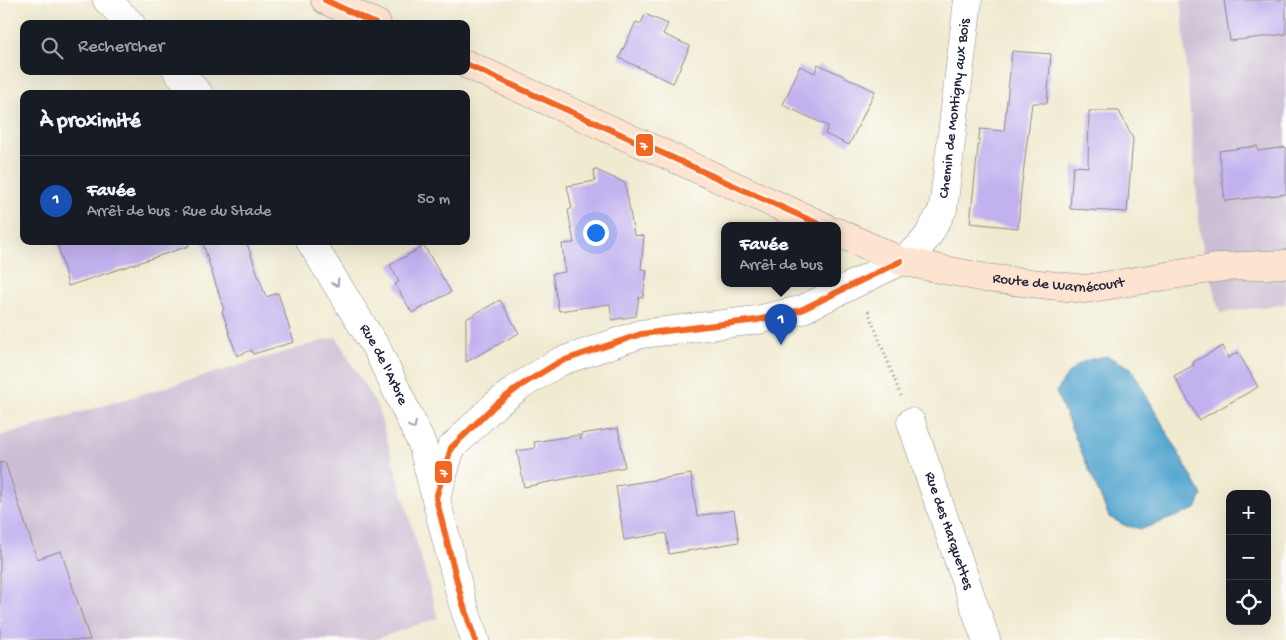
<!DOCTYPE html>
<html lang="fr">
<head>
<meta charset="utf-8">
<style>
	:root { --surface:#171b24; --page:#242831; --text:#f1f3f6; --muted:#9ea1a6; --line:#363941; --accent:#d1495b }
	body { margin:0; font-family:"Gochi Hand",sans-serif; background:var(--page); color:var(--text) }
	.controls { position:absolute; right:15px; bottom:15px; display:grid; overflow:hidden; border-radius:10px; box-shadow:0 5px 20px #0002 }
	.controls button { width:45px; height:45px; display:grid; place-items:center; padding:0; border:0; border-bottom:1px solid var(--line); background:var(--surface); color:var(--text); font:25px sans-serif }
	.you { position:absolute; left:595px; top:232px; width:18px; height:18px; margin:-12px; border:4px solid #fff; border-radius:50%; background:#1a73e8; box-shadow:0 0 0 8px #1a73e833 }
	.badge { display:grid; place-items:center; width:32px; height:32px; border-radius:50%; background:var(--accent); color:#fff; font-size:16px; font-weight:700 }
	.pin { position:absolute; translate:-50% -41px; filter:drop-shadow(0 1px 2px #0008) }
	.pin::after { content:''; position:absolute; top:26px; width:18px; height:15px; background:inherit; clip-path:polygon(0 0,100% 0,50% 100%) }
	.popup { position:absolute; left:721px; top:222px; width:120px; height:65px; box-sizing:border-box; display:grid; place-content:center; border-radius:10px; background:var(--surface); filter:drop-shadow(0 1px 4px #0005); font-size:16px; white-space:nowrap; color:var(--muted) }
	.popup b { font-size:19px; color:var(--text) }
	.popup::after { content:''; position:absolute; left:50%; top:100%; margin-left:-10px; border:10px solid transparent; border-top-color:var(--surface) }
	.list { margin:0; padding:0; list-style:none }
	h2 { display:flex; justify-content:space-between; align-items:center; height:65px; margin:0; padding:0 20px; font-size:21px }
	h2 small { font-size:16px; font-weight:400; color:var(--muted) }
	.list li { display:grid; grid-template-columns:32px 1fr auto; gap:15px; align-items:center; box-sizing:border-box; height:90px; padding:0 20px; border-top:1px solid var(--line) }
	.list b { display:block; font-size:19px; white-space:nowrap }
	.list p { margin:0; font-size:16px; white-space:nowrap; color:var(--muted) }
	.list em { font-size:16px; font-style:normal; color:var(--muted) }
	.icon { flex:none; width:28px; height:28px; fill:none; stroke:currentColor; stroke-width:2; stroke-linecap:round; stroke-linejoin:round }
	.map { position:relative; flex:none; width:1286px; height:640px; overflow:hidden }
	.search { position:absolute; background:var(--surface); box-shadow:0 5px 20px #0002; left:20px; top:20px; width:450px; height:55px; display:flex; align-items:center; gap:12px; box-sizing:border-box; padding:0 18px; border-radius:10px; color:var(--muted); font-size:19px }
	.panel { position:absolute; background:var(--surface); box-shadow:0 5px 20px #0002; left:20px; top:90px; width:450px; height:155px; border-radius:10px }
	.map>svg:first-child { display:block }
	.industrial { fill:#ccbed4 }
	.water { fill:#54a6cf; stroke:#3b6485 }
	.building { fill:#c1b1ef }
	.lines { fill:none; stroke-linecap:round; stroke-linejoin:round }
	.minor-casing { stroke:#898686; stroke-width:29 }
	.tertiary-casing { stroke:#898686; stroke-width:29 }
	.secondary-casing { stroke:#898686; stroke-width:29 }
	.path { stroke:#898686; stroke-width:3; stroke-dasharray:1 4; stroke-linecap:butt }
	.minor { stroke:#fff; stroke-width:28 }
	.tertiary { stroke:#fff; stroke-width:28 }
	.secondary { stroke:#fde4d0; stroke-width:28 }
	.bus-1-casing { stroke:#fdfcf7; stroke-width:10 }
	.bus-1 { stroke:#f26522; stroke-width:6 }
	.oneway { stroke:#9c9ca7 }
	.labels { text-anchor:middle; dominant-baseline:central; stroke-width:5; stroke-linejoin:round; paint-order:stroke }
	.street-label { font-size:15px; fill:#22223b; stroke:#fdfcf7 }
	.line-badge { stroke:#fdfcf7; stroke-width:2 }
	.badge-label { font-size:14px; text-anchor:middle; font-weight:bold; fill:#fff }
</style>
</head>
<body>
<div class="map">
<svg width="1286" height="640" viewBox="0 0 1286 640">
	<rect width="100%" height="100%" fill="#fdfcf7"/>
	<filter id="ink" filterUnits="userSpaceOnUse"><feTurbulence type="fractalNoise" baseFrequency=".02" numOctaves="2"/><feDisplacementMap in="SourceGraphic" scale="10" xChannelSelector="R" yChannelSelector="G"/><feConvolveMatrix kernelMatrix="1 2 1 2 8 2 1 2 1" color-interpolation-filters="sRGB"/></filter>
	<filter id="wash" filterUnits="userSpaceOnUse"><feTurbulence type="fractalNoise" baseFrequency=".0096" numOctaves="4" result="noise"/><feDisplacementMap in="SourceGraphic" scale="20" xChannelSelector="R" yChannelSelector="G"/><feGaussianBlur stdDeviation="1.12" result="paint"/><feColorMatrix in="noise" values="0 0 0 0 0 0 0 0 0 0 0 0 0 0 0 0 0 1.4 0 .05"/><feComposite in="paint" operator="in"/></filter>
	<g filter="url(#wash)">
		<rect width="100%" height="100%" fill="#f0ead0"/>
		<g class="industrial">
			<polygon points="1181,0 1286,0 1286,304 1220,313 1200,235"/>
			<polygon points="336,337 378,408 438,618 373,640 0,640 0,436"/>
		</g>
		<path class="water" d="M 1107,356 L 1131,368 L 1202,495 L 1196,509 L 1142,529 L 1126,526 L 1109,517 L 1056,392 C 1072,367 1076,361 1107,356 Z"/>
		<g id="blocks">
			<g class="building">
				<polygon points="1224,0 1286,0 1286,34 1230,41"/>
				<polygon points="645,14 668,24 663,34 690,46 673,83 619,58 636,22 641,24"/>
				<polygon points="1012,51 1051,54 1047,103 1032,103 1021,190 1018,228 970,223 980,129 1004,131"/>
				<polygon points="818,64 875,91 849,145 825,134 828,126 783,105 800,66 815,73"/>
				<polygon points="1089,111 1119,111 1133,139 1127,212 1070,209 1073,166 1088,167"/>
				<polygon points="1257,146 1258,151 1286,147 1286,194 1225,201 1219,151"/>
				<polygon points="594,169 625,183 634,235 644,236 641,269 647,270 643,298 639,297 636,316 612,320 610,304 559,311 552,274 565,272 562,244 574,243 568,210 572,208 567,186 595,181"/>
				<polygon points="57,241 188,241 189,246 68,286"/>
				<polygon points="202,241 246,241 266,297 278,293 294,342 253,354 251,350 237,356 222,311 224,310"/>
				<polygon points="424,246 451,292 412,313 395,284 399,282 390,265"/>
				<polygon points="500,300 519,333 466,362 466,319"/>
				<polygon points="1223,346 1228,358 1238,352 1258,387 1199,420 1174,376 1194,365 1193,362"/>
				<polygon points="618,428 625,467 524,487 517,451 535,448 534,442 579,435 581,439 581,434"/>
				<polygon points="5,462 37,559 61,551 90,640 0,640 0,463"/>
				<polygon points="691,474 697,516 734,510 739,542 669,554 666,533 624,540 616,486"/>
			</g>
		</g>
	</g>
	<g filter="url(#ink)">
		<use href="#blocks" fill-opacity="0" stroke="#898686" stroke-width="1"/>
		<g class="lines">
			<defs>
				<g id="minor">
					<path id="s1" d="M 911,422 L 986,640"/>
					<path id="s2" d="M 436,498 L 451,448 L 494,406 L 520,386 L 559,362 L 641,334 L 757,320 L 801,310 L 901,261 L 919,247 L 928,236 L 943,209 L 968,0"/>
				</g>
				<g id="tertiary">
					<polyline points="107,0 131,24"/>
					<polyline points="177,71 199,94"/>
					<path id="s3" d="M 310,241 L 377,349 L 422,444 L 462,601 L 475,640"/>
				</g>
				<g id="secondary">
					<polyline points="325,0 377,24"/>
					<polyline points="466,64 823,226"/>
					<path id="s4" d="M 837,232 L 901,261 L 985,278 L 1085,289 L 1223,267 L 1286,264"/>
				</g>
			</defs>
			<use href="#minor" class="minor-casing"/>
			<use href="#tertiary" class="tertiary-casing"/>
			<use href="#secondary" class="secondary-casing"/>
			<polyline class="path" points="868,311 901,396"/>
			<use href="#minor" class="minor"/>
			<use href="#tertiary" class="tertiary"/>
			<use href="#secondary" class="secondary"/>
			<defs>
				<g id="bus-1">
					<polyline points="325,0 376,24"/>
					<polyline points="466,64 823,226"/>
					<polyline points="475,640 462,601 436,498 451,448 494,406 520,386 559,362 641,334 757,320 801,310 901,261"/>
				</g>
			</defs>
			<use href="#bus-1" class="bus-1-casing"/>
			<use href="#bus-1" class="bus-1"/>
		</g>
		<defs><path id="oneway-chevron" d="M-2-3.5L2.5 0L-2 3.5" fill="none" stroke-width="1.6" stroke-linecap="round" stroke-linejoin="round" transform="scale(1.25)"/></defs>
		<g class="oneway">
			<use href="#oneway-chevron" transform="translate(336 283) rotate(58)"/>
			<use href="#oneway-chevron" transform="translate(413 426) rotate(64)"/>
		</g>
	</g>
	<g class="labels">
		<g class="street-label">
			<text stroke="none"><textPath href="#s2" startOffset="720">Chemin de Montigny aux Bois</textPath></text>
			<text stroke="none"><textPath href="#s4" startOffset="230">Route de Warnécourt</textPath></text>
			<text stroke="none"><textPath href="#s3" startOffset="144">Rue de l'Arbre</textPath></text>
			<text stroke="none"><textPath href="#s1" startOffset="115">Rue des Harquettes</textPath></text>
		</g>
	</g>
	<g class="line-badge">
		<rect x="635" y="133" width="19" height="24" rx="5" fill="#f26522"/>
		<rect x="434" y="460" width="19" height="24" rx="5" fill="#f26522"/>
	</g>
	<g class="badge-label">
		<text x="644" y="150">7</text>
		<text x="444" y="477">7</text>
	</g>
</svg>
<div class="controls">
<button>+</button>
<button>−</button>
<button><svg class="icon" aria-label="locate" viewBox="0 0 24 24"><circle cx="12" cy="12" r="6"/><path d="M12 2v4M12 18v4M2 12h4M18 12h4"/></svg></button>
</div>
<div class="you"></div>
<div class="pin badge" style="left:781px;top:345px;background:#1a4fb4">1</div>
<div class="popup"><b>Favée</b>Arrêt de bus</div>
<div class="search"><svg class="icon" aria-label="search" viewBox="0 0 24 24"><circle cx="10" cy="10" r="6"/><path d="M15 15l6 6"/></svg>Rechercher</div>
<section class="panel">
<h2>À proximité<small></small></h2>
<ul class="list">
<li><span class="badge" style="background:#1a4fb4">1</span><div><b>Favée</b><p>Arrêt de bus · Rue du Stade</p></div><em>50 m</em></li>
</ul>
</section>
</div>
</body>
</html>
